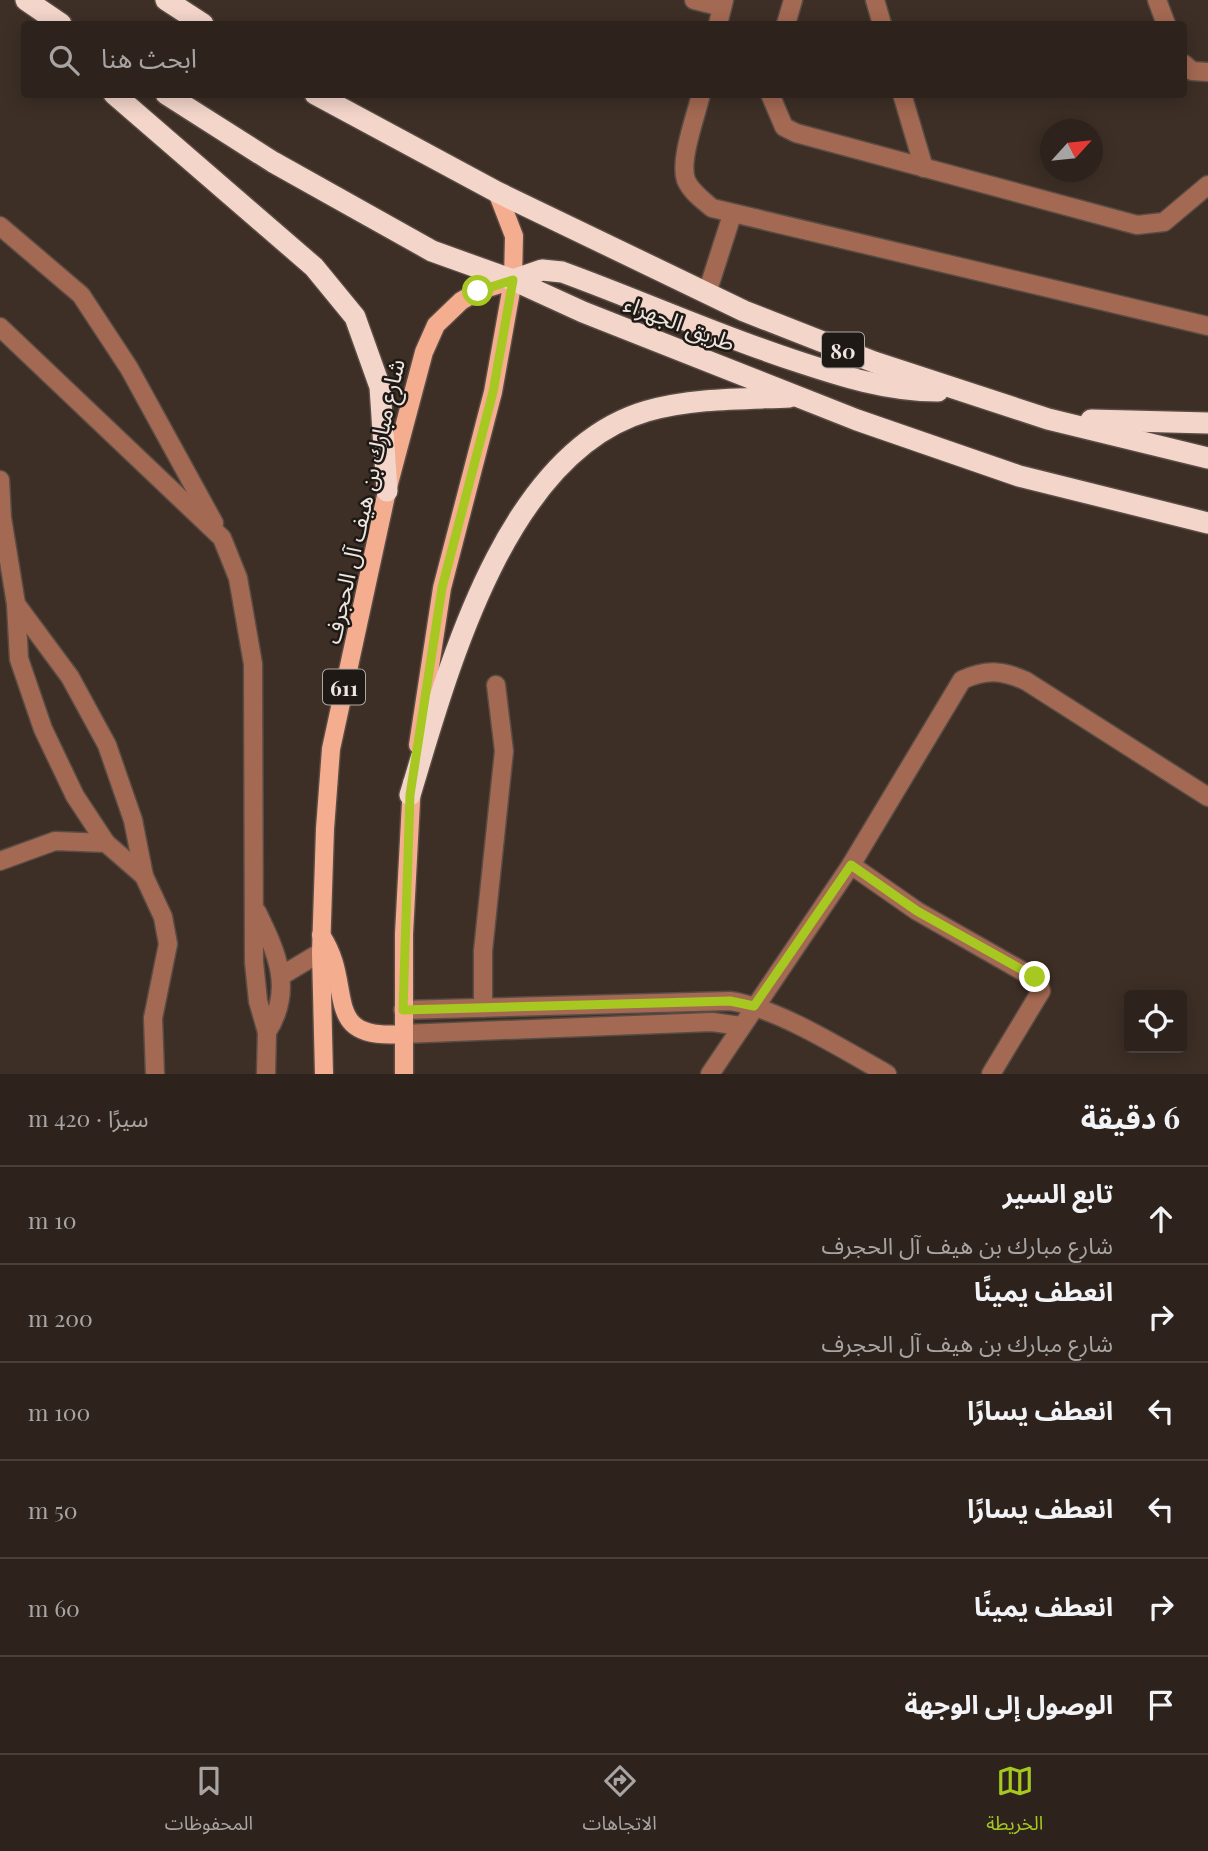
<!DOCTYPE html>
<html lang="ar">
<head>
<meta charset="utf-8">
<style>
	:root { --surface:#2e231c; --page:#362b25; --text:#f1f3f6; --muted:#a7a4a3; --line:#49403b; --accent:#a6c821 }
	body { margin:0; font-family:"Playfair Display","Noto Sans Arabic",serif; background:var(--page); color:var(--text); direction:rtl }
	.controls { position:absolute; right:21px; bottom:21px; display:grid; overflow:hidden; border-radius:7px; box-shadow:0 4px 18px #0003 }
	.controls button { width:63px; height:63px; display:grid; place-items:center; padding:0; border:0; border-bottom:2px solid var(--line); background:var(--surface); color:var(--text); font:35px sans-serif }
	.compass { position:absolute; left:1040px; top:119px; width:63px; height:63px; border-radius:50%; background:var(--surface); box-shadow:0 4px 18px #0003; rotate:63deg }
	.stop { position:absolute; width:21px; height:21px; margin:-16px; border:5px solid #a6c821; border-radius:50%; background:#fff }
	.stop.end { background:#a6c821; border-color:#fff; box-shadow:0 2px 7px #0008 }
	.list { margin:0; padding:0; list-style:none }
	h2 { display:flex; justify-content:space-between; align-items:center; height:91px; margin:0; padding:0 28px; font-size:30px }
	h2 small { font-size:23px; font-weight:400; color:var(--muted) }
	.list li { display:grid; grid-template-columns:46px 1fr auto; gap:21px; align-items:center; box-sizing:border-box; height:98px; padding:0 28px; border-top:2px solid var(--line) }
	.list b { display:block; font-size:26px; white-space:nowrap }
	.list p { margin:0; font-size:23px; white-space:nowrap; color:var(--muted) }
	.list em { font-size:23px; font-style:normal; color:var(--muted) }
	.icon { flex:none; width:38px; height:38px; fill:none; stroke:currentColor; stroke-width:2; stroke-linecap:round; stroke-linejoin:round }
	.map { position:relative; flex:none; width:1208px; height:1074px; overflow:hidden; direction:ltr }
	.search { position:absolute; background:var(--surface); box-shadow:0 4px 18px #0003; left:21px; right:21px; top:21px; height:77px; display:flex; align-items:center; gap:18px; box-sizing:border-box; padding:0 24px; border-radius:7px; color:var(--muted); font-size:26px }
	.sheet { height:679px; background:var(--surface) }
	nav { display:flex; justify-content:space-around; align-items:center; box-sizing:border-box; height:98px; border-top:2px solid var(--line); background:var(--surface); font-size:19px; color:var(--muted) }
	nav a { display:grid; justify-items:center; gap:4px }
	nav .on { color:var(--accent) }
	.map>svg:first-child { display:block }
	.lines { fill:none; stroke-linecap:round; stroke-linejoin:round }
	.minor-casing { stroke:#594c44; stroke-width:21 }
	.major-casing { stroke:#594c44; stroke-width:21 }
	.highway-casing { stroke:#594c44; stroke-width:24 }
	.minor { stroke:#a46952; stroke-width:18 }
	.major { stroke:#f5ad90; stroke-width:18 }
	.highway { stroke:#f3d5ca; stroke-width:21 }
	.route { stroke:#a6c821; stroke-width:9 }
	.labels { text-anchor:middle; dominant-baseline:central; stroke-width:5; stroke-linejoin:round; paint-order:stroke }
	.shield { fill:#1f1915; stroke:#b0a8a2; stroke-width:2 }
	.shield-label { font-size:21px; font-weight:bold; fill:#eee5df }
	.street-label { font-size:23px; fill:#eee5df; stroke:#1f1915 }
</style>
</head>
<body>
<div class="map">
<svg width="1208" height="1074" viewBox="0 0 1208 1074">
	<rect width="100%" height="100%" fill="#3d2f26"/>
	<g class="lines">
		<defs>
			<g id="minor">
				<polyline points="694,0 722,7"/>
				<polyline points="875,0 882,24"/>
				<polyline points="1157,0 1166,24"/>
				<polyline points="718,24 724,0"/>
				<polyline points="786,24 793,0"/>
				<polyline points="1184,64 1192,71 1208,72"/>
				<path d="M 701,94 C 696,116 679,160 686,180 C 691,192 703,200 712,208 L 1208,326"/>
				<polyline points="770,94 784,127 796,133 1137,225 1164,222 1208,185"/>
				<polyline points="902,94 924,168"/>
				<polyline points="0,226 81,295 129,368 214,523"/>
				<polyline points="707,293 732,215"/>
				<polyline points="0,327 222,538 238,578 253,664 254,962 258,1001 267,1032 266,1074"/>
				<polyline points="0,480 2,518 16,604 70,677 107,745 133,820 144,876 163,917 168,944 153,1018 155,1074"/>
				<polyline points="16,604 19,659 43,729 75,796 106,843 144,876"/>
				<polyline points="0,861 55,841 106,843"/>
				<polyline points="851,865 917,911 1038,980 1041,991 991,1074"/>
				<path d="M 257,912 C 277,953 294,990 267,1032"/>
				<polyline points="281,976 321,952"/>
				<polyline points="483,1008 483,951 504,751 496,685"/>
				<path d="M 403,1010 L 730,1001 C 778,1008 844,1050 887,1074"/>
				<polyline points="403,1034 712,1022 741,1026"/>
				<path d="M 710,1074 L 851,865 L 962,680 C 986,669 1002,670 1026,681 L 1208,797"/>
			</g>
			<g id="major">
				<polyline points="418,745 442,588 493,392 513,280 514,236 497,192"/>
				<path d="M 321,935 C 356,986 318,1041 403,1034"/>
				<polyline points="324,1074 321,952 325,829 331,749 387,491 424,352 436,325 461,301 478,291 513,280"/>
				<polyline points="404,1074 404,934 412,783"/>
			</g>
			<g id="highway">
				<polyline points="26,0 61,24"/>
				<polyline points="166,0 203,24"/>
				<polyline points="114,94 314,267 355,317 380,387 387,491"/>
				<polyline points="166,94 273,162 432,251 513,280 583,312 857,420 1019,476 1208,523"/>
				<polyline points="315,94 497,192 744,311 874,362 1048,419 1208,458"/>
				<path d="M 513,280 L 542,270 L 562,272 C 639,300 714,334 793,360 C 841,376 887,391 938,391"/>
				<polyline points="1091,420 1208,423"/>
				<path d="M 410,795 C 448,670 505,452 647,411 C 693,398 742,399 790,397"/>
			</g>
		</defs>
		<use href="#minor" class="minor-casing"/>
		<use href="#major" class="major-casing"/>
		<use href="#highway" class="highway-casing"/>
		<use href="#minor" class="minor"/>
		<use href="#major" class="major"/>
		<use href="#highway" class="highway"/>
	</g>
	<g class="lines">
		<polyline class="route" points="478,291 513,280 493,392 442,588 410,795 403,1010 730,1001 754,1006 851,865 917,911 1035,977"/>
	</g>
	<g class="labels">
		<g class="shield">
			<rect x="822" y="332.5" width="42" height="35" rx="5"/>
			<rect x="323" y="669.5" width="42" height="35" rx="5"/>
		</g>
		<g class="shield-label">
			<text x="843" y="350">80</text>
			<text x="344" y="687">611</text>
		</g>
		<g class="street-label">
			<text transform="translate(680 322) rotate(21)">طريق الجهراء</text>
			<text transform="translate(363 501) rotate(-77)">شارع مبارك بن هيف آل الحجرف</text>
		</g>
	</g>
</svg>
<div class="controls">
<button><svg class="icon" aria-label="locate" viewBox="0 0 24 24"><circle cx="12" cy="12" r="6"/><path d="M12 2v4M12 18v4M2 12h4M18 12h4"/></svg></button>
</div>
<svg class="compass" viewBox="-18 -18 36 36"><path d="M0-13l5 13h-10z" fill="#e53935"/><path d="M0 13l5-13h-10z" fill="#a7a4a3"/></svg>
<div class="stop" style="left:478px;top:291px"></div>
<div class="stop end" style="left:1035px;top:977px"></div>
<div class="search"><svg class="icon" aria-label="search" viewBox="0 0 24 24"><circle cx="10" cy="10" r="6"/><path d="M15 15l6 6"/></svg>ابحث هنا</div>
</div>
<section class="sheet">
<h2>6 دقيقة<small>سيرًا · 420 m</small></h2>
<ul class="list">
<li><svg class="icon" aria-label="ahead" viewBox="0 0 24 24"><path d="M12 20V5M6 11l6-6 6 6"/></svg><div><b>تابع السير</b><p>شارع مبارك بن هيف آل الحجرف</p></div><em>10 m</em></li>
<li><svg class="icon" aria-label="right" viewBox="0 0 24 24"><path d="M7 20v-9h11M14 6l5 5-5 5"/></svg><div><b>انعطف يمينًا</b><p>شارع مبارك بن هيف آل الحجرف</p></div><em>200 m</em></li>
<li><svg class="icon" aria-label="left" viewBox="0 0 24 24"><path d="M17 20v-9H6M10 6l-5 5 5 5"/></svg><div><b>انعطف يسارًا</b></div><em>100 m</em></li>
<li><svg class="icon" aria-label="left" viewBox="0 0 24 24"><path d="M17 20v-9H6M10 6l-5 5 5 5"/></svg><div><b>انعطف يسارًا</b></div><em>50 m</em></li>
<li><svg class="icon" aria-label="right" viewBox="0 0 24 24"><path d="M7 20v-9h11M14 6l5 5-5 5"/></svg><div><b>انعطف يمينًا</b></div><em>60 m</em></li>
<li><svg class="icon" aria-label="arrive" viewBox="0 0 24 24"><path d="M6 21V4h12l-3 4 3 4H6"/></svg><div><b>الوصول إلى الوجهة</b></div></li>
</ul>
</section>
<nav>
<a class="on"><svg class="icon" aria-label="map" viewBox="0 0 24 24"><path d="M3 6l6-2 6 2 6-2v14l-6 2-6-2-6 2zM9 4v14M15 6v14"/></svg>الخريطة</a>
<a><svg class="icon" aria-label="directions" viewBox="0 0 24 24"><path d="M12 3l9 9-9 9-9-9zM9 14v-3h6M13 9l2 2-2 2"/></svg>الاتجاهات</a>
<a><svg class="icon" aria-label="saved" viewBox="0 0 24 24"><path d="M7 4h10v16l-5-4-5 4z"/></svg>المحفوظات</a>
</nav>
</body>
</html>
